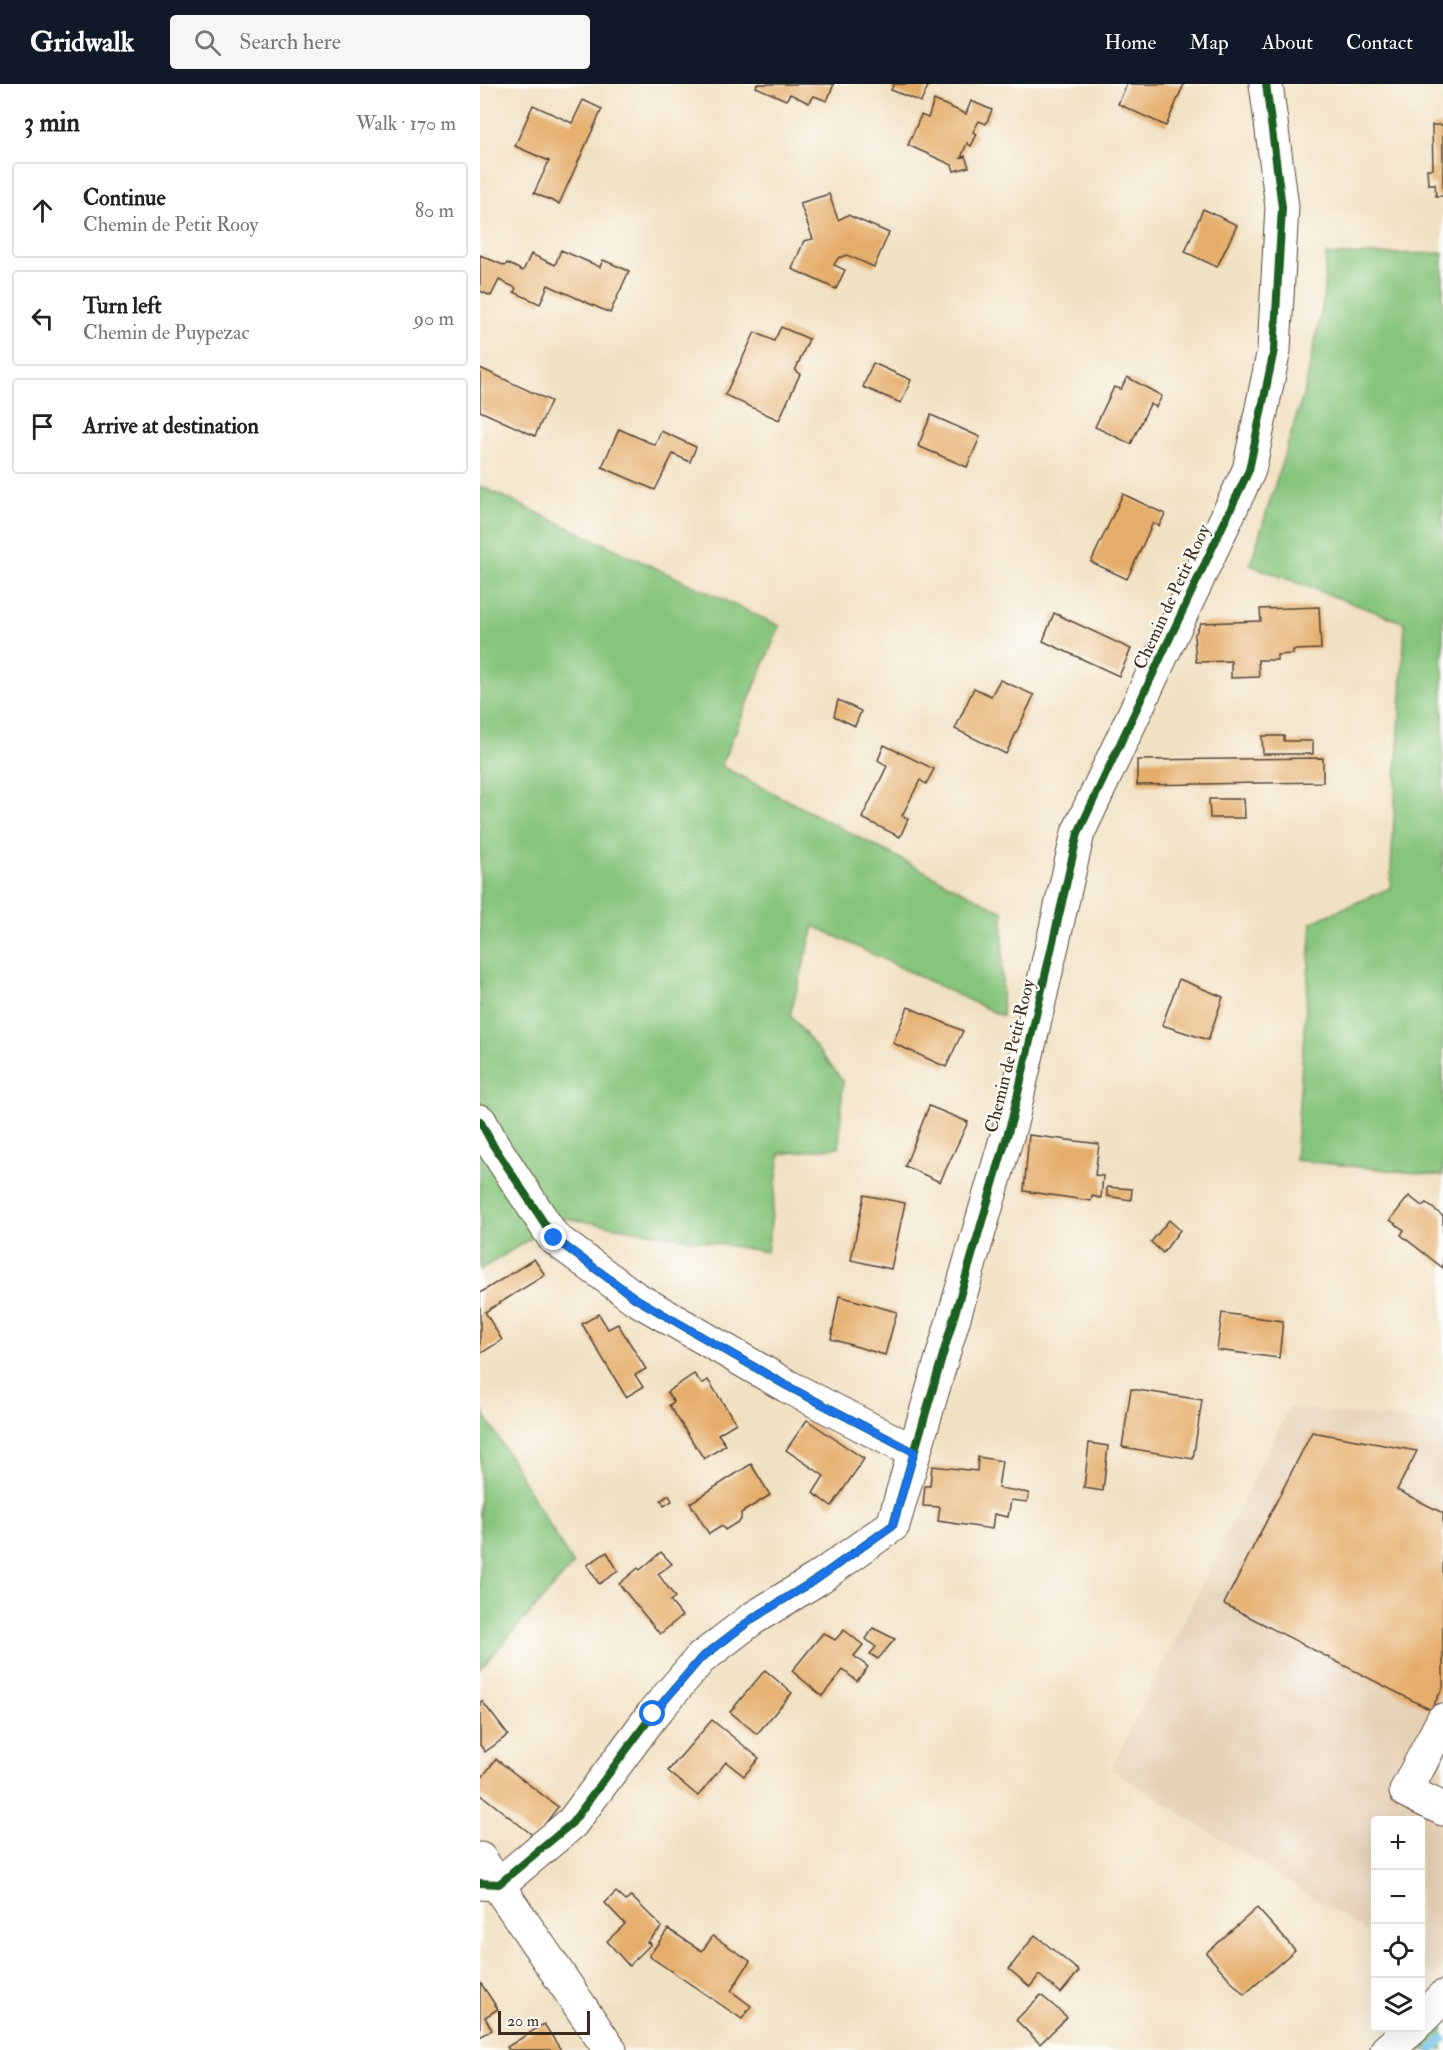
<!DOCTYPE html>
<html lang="en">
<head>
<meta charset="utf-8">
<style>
	:root { --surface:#fff; --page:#f6f6f6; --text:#222; --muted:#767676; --line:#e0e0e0; --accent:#111827 }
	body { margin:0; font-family:"IM FELL Double Pica",serif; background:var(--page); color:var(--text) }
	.controls { position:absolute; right:18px; bottom:18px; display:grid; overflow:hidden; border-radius:6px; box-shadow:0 6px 24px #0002 }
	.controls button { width:54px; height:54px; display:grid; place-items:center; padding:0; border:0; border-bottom:2px solid var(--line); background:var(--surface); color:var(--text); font:30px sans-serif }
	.scale { position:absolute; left:18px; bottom:15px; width:92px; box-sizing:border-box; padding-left:6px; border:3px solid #3b2a1e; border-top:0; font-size:16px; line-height:21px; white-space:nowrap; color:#3b2a1e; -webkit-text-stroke:4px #fdfcf7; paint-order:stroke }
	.stop { position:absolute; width:18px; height:18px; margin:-14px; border:4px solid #1a73e8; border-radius:50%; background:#fff }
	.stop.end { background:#1a73e8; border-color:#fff; box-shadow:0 2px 6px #0008 }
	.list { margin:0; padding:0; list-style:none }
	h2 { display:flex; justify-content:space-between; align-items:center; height:78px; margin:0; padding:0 24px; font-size:26px }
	h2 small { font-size:20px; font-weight:400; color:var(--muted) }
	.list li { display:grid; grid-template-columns:39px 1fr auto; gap:18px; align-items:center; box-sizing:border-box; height:96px; margin:0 12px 12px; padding:0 12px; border:2px solid var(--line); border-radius:6px }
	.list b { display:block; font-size:22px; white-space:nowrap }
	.list p { margin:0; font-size:20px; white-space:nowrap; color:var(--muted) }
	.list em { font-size:20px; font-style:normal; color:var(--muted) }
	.icon { flex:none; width:33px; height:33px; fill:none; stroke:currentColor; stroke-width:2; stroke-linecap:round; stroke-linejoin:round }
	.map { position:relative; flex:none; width:963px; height:1966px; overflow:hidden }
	header { display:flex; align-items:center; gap:36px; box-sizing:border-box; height:84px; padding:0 30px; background:var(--accent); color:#fff }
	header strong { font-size:28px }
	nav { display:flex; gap:33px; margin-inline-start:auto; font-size:21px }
	.search { width:420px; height:54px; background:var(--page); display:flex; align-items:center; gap:15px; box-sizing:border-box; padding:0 21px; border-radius:6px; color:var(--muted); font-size:22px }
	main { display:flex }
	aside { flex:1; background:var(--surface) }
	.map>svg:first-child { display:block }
	.built { fill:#e6d0b5 }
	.green { fill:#86c57c; stroke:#60784d; stroke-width:1.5 }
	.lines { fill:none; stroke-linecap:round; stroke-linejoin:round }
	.stream { stroke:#70c2ec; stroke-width:9 }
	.building { fill:#e5ad6b }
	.minor-casing { stroke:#564537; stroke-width:35 }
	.major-casing { stroke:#564537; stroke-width:35 }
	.minor { stroke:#fff; stroke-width:33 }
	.major { stroke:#fff; stroke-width:33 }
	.cycleway-casing { stroke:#fdfcf7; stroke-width:11 }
	.cycleway { stroke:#1b5e20; stroke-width:8 }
	.route { stroke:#1a73e8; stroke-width:8 }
	.labels { text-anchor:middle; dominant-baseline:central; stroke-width:4.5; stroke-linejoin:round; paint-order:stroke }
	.street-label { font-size:18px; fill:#3b2a1e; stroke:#fdfcf7 }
</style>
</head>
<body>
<header>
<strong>Gridwalk</strong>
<div class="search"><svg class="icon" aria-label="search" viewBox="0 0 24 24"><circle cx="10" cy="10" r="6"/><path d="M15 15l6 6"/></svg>Search here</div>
<nav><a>Home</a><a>Map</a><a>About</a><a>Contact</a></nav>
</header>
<main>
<aside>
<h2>3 min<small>Walk · 170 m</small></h2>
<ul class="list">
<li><svg class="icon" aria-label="ahead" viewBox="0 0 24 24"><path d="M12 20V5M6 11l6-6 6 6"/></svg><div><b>Continue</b><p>Chemin de Petit Rooy</p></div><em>80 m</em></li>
<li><svg class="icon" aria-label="left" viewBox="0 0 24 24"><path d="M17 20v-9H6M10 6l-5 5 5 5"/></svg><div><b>Turn left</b><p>Chemin de Puypezac</p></div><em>90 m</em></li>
<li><svg class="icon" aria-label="arrive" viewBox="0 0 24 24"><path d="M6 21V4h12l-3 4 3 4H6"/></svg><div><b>Arrive at destination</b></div></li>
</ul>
</aside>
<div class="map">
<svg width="963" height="1966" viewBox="0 0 963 1966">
	<rect width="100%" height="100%" fill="#fdfcf7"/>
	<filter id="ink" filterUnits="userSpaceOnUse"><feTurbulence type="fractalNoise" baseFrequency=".0167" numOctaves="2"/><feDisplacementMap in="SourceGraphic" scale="12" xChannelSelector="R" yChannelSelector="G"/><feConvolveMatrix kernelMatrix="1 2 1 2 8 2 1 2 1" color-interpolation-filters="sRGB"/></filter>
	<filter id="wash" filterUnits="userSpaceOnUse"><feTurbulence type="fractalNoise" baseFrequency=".008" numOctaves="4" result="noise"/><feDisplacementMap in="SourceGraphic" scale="24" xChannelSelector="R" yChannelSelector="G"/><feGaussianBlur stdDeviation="1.35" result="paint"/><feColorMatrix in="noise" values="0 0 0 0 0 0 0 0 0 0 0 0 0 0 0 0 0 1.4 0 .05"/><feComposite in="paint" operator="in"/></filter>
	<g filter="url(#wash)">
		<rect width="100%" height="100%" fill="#f1e1c3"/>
		<polygon class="built" points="809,1324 963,1340 963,1883 955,1891 941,1882 940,1736 896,1736 895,1853 631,1685"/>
		<g class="green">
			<polygon points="963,169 963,1092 815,1076 832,838 910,804 925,539 770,481 825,305 843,219 846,171"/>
			<polygon points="0,402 300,542 241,682 523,828 522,932 334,842 310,931 363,997 359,1063 300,1070 287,1168 83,1134 0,1186"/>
			<polygon points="0,1323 93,1481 0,1585"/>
			<polygon points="963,1943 963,1966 939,1966"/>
		</g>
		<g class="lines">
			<polyline class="stream" points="952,1966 963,1955"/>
		</g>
		<g id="blocks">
			<g class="building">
				<polygon points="277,0 354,0 347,17 334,12 329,19 310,10 306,16 276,3"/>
				<polygon points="414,0 449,0 441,18 411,6"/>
				<polygon points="647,0 704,0 686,42 638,20"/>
				<polygon points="103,16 122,25 79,120 54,109 69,77 35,62 53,21 92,39"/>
				<polygon points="454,16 486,30 491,17 512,26 506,40 499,37 493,48 497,50 491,62 487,59 481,74 485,72 489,83 474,87 472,81 428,61 441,31 448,34"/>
				<polygon points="952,41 963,41 963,112 956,112 955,100 948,100 947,85 953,85"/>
				<polygon points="349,110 358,136 368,131 409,149 394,183 367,171 358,174 354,181 365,186 356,205 312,185 324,157 333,155 320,119"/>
				<polygon points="723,125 757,141 737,183 705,168"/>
				<polygon points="81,166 120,183 123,176 149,187 130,229 68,201 60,220 34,208 36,204 19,196 11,212 0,207 0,171 25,182 27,179 43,187 51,170 75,181"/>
				<polygon points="301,243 329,255 315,287 320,290 299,336 245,311 275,248 294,257"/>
				<polygon points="393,279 431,296 421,319 383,303"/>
				<polygon points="0,284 71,317 55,352 0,327"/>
				<polygon points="647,293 682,312 676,323 670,320 651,360 615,343 634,303 641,305"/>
				<polygon points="451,331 500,353 487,383 438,362"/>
				<polygon points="139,345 175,361 181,347 216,363 210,378 193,370 175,406 122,383"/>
				<polygon points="643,410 685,430 679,442 673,439 647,495 611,478"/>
				<polygon points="839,523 841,565 813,566 813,570 797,571 797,576 778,576 779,593 751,594 751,577 716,578 714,552 721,539 781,537 780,525"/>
				<polygon points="574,529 651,565 639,592 563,557"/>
				<polygon points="520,596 554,611 526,670 475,645 494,604 511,612"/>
				<polygon points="358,616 381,627 375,642 354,632"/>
				<polygon points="782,652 804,652 804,657 833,657 833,670 783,670"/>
				<polygon points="404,661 454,685 446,700 440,696 422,732 428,735 420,753 382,734 407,682 398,676"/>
				<polygon points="843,674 843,698 657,701 657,676"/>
				<polygon points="729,715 764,715 765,734 730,734"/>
				<polygon points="699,895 743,913 728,956 682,941"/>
				<polygon points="428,923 483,947 466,983 413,959"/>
				<polygon points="449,1022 488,1038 460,1098 425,1082"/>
				<polygon points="549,1051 619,1060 615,1091 623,1092 621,1114 612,1112 611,1117 544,1107"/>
				<polygon points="627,1103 652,1105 651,1116 627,1112"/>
				<polygon points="384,1111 425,1119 411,1185 371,1176"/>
				<polygon points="929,1112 942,1122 946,1119 963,1132 963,1184 921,1151 924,1146 910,1136"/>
				<polygon points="689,1136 700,1146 683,1169 671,1158"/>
				<polygon points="54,1175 65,1191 5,1228 22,1256 0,1270 0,1209"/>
				<polygon points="359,1212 417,1228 405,1271 351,1255"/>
				<polygon points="742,1229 803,1237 799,1274 737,1266"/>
				<polygon points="119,1230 128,1245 138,1240 166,1285 155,1291 163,1303 146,1313 102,1240"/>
				<polygon points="214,1290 222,1300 228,1296 256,1339 238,1350 246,1361 224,1375 189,1321 194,1318 187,1308"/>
				<polygon points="651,1305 722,1316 713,1375 642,1363"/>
				<polygon points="327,1336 384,1375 352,1422 333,1409 344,1392 306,1366"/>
				<polygon points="832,1348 937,1367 917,1406 963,1429 963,1603 951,1626 744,1520"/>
				<polygon points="609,1359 628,1362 623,1407 604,1404"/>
				<polygon points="498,1373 522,1377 518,1404 549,1409 547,1418 531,1416 528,1433 514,1430 512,1445 458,1437 460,1423 443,1422 445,1402 450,1402 452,1382 497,1387"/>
				<polygon points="271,1380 290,1411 261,1429 261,1436 245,1446 242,1442 229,1450 210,1419"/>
				<polygon points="189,1411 192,1417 184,1422 181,1416"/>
				<polygon points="127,1468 138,1487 119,1500 107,1481"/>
				<polygon points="181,1468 192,1480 178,1490 195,1513 190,1517 202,1532 180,1550 139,1500 158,1484 160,1486"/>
				<polygon points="393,1544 415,1555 398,1575 390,1570 396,1563 386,1555"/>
				<polygon points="364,1546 383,1561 374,1572 388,1583 377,1597 363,1586 342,1612 312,1587 343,1549 355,1556"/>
				<polygon points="285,1586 312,1609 277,1650 250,1628"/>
				<polygon points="2,1617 28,1651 5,1668 0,1661 0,1618"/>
				<polygon points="232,1636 279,1674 264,1692 246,1678 218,1712 188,1687"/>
				<polygon points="16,1675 78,1723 55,1753 0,1710 0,1696"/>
				<polygon points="136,1808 146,1817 151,1812 182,1843 167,1858 171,1860 149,1882 127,1857 145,1840 125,1819"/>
				<polygon points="777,1824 815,1866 764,1911 726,1869"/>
				<polygon points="188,1845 222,1867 233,1852 270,1877 251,1907 271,1922 262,1935 169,1872"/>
				<polygon points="555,1851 599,1887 581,1909 559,1891 550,1903 529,1885"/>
				<polygon points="0,1898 18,1925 5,1933 12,1946 0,1953"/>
				<polygon points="561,1911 587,1933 560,1960 536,1936"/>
				<polygon points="64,1940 81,1966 29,1966 27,1963"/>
			</g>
		</g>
	</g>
	<g filter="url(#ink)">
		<use href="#blocks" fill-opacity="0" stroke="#564537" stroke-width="1.5"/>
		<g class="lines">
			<defs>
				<g id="minor">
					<polyline points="0,1037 13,1061 74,1154 155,1214 307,1302 434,1368"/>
					<polyline points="963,1636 926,1707 963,1725"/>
					<polyline points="0,1799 19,1800 92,1739 173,1630 220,1575 272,1535 337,1495 413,1441 532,1035 598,749 769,386 794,266 802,123 786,0"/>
					<polyline points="940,1936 963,1913"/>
					<polyline points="907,1966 933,1944"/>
				</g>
				<polyline id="major" points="0,1775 130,1966"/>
			</defs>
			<use href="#minor" class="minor-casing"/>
			<use href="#major" class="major-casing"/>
			<use href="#minor" class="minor"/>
			<use href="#major" class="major"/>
			<defs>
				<g id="cycleway">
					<polyline points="0,1037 13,1061 74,1154 155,1214 307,1302 434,1368"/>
					<polyline points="0,1799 19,1800 92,1739 173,1630 220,1575 272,1535 337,1495 413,1441 532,1035 598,749 769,386 794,266 802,123 786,0"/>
				</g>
			</defs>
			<use href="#cycleway" class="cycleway-casing"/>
			<use href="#cycleway" class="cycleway"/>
		</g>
	</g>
	<g class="lines" filter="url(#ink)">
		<polyline class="route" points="74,1154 155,1214 307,1302 434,1368 413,1441 337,1495 272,1535 220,1575 173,1630"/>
	</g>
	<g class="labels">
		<g class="street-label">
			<text transform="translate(692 513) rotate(-65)">Chemin de Petit Rooy</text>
			<text transform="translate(530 972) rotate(-76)">Chemin de Petit Rooy</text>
		</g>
	</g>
</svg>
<div class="controls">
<button>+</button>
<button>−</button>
<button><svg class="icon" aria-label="locate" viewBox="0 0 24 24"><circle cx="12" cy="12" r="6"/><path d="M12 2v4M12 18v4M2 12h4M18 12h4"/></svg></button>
<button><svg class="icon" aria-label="layers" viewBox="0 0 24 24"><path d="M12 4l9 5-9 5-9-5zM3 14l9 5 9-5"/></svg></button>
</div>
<div class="scale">20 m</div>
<div class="stop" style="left:173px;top:1630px"></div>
<div class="stop end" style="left:74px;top:1154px"></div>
</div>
</main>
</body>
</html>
